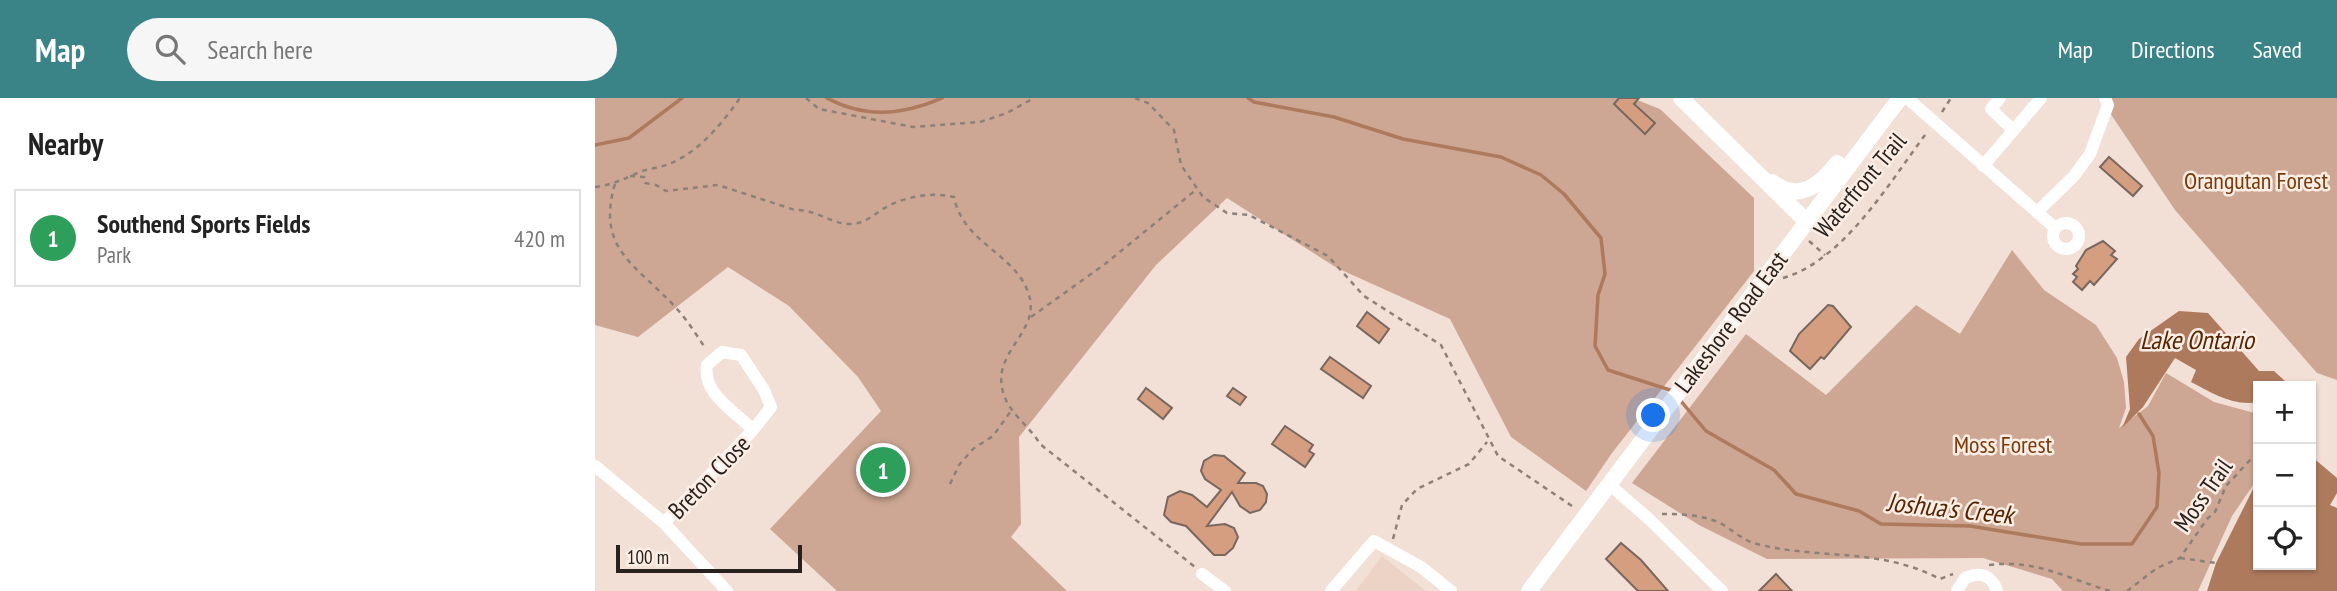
<!DOCTYPE html>
<html lang="en">
<head>
<meta charset="utf-8">
<style>
	:root { --surface:#fff; --page:#f6f6f6; --text:#222; --muted:#767676; --line:#e0e0e0; --accent:#3a8386 }
	body { margin:0; font-family:"PT Sans Narrow",sans-serif; background:var(--page); color:var(--text) }
	.controls { position:absolute; right:21px; bottom:21px; display:grid; overflow:hidden; border-radius:0px; box-shadow:0 2px 5px #0004 }
	.controls button { width:63px; height:63px; display:grid; place-items:center; padding:0; border:0; border-bottom:2px solid var(--line); background:var(--surface); color:var(--text); font:35px sans-serif }
	.scale { position:absolute; left:21px; bottom:18px; width:186px; box-sizing:border-box; padding-left:7px; border:4px solid #28211e; border-top:0; font-size:19px; line-height:24px; white-space:nowrap; color:#28211e; -webkit-text-stroke:5px #fcede5; paint-order:stroke }
	.you { position:absolute; left:1059px; top:318px; width:24px; height:24px; margin:-18px; border:5px solid #fff; border-radius:50%; background:#1a73e8; box-shadow:0 0 0 10px #1a73e833 }
	.badge { display:grid; place-items:center; width:46px; height:46px; border-radius:50%; background:var(--accent); color:#fff; font-size:23px; font-weight:700 }
	.pin { position:absolute; translate:-50% -50%; border:4px solid #fff; box-shadow:0 2px 7px #0006 }
	.list { margin:0; padding:0; list-style:none }
	h2 { display:flex; justify-content:space-between; align-items:center; height:91px; margin:0; padding:0 28px; font-size:30px }
	h2 small { font-size:23px; font-weight:400; color:var(--muted) }
	.list li { display:grid; grid-template-columns:46px 1fr auto; gap:21px; align-items:center; box-sizing:border-box; height:98px; margin:0 14px 14px; padding:0 14px; border:2px solid var(--line); border-radius:0px }
	.list b { display:block; font-size:26px; white-space:nowrap }
	.list p { margin:0; font-size:23px; white-space:nowrap; color:var(--muted) }
	.list em { font-size:23px; font-style:normal; color:var(--muted) }
	.icon { flex:none; width:38px; height:38px; fill:none; stroke:currentColor; stroke-width:2; stroke-linecap:round; stroke-linejoin:round }
	.map { position:relative; flex:none; width:1742px; height:493px; overflow:hidden }
	header { display:flex; align-items:center; gap:42px; box-sizing:border-box; height:98px; padding:0 35px; background:var(--accent); color:#fff }
	header strong { font-size:33px }
	nav { display:flex; gap:38px; margin-inline-start:auto; font-size:24px }
	.search { width:490px; height:63px; background:var(--page); display:flex; align-items:center; gap:18px; box-sizing:border-box; padding:0 24px; border-radius:38px; color:var(--muted); font-size:26px }
	main { display:flex }
	aside { flex:1; background:var(--surface) }
	.map>svg:first-child { display:block }
	.built { fill:#edd3c5 }
	.green { fill:#cda793 }
	.water { fill:#ae7a5d }
	.lines { fill:none; stroke-linecap:round; stroke-linejoin:round }
	.stream { stroke:#ae7a5d; stroke-width:3.5 }
	.building { fill:#d59e80; stroke:#77675f; stroke-width:2 }
	.path { stroke:#8d8079; stroke-width:2.5; stroke-dasharray:5 5; stroke-linecap:butt }
	.minor { stroke:#fff; stroke-width:12 }
	.major { stroke:#fff; stroke-width:16 }
	.labels { text-anchor:middle; dominant-baseline:central; stroke-width:5; stroke-linejoin:round; paint-order:stroke }
	.park-label { font-size:24px; fill:#7b3909; stroke:#fcede5 }
	.street-label { font-size:24px; fill:#28211e; stroke:#fcede5 }
	.water-label { font-size:26px; font-style:italic; fill:#562401; stroke:#fcede5 }
</style>
</head>
<body>
<header>
<strong>Map</strong>
<div class="search"><svg class="icon" aria-label="search" viewBox="0 0 24 24"><circle cx="10" cy="10" r="6"/><path d="M15 15l6 6"/></svg>Search here</div>
<nav><a>Map</a><a>Directions</a><a>Saved</a></nav>
</header>
<main>
<aside>
<h2>Nearby<small></small></h2>
<ul class="list">
<li><span class="badge" style="background:#2e9e5b">1</span><div><b>Southend Sports Fields</b><p>Park</p></div><em>420 m</em></li>
</ul>
</aside>
<div class="map">
<svg width="1742" height="493" viewBox="0 0 1742 493">
	<rect width="100%" height="100%" fill="#f2dfd5"/>
	<polygon class="built" points="787,458 831,493 761,493"/>
	<g class="green">
		<polygon points="0,0 1037,0 1065,11 1159,100 1159,173 1017,355 991,393 916,339 855,221 742,170 632,100 561,167 424,339 426,426 416,439 472,493 242,493 175,431 286,313 263,279 194,208 133,169 43,239 0,227"/>
		<polygon points="1505,0 1742,0 1742,282 1722,275 1580,112"/>
		<polygon points="1417,152 1449,192 1501,227 1522,260 1529,284 1531,310 1524,330 1553,308 1571,275 1619,304 1663,316 1663,380 1637,418 1603,493 1468,493 1457,481 1388,460 1172,461 1104,427 1037,385 1151,236 1231,297 1321,207 1365,236"/>
	</g>
	<g class="water">
		<path d="M 1584,213 L 1613,215 L 1664,273 L 1679,273 L 1690,283 L 1686,288 L 1663,288 L 1663,304 C 1639,309 1617,295 1596,284 L 1601,272 L 1580,260 L 1548,309 L 1527,330 L 1535,311 L 1531,259 L 1544,241 Z"/>
		<polygon points="1716,358 1742,380 1742,395 1735,407 1742,410 1742,493 1612,493 1621,465 1663,381 1663,467 1716,467"/>
	</g>
	<g class="lines">
		<g class="stream">
			<path d="M 232,0 C 270,21 309,17 347,0"/>
			<polyline points="653,0 659,4 739,19 808,41 906,59 946,77 969,96 1006,140 1010,176 1003,197 1000,248 1013,272 1078,293"/>
			<polyline points="0,47 34,40 87,0"/>
			<polyline points="1085,302 1111,333 1179,372 1201,396 1264,413 1286,426 1375,428 1486,446 1537,446 1562,409 1564,375 1558,338 1544,316"/>
		</g>
	</g>
	<g class="building">
		<polygon points="1024,0 1044,0 1039,6 1060,25 1050,36 1019,6"/>
		<polygon points="1514,59 1547,88 1538,98 1505,69"/>
		<polygon points="1508,143 1520,153 1516,157 1522,161 1499,187 1495,183 1487,192 1478,184 1482,179 1478,176 1483,171 1481,168 1491,152"/>
		<polygon points="1233,207 1238,208 1256,229 1229,261 1226,259 1215,271 1195,253 1204,236"/>
		<polygon points="772,214 794,231 784,245 762,228"/>
		<polygon points="735,259 776,288 768,300 726,271"/>
		<polygon points="551,290 577,310 568,321 543,301"/>
		<polygon points="638,290 651,299 645,307 632,298"/>
		<polygon points="690,328 718,347 714,353 719,356 710,369 677,346"/>
		<polygon points="619,357 629,358 650,375 643,385 661,385 668,388 672,396 671,404 665,412 655,415 645,408 637,394 612,428 630,426 639,430 643,439 638,450 630,457 619,457 591,428 576,424 569,417 573,399 585,393 597,397 612,409 626,392 610,381 606,373 609,363"/>
		<polygon points="1026,445 1046,462 1073,493 1043,493 1011,461"/>
		<polygon points="1181,476 1197,493 1164,493"/>
	</g>
	<g class="lines">
		<g class="path">
			<polyline points="211,0 224,11 318,29 385,24 412,15 439,0"/>
			<polyline points="540,0 553,5 579,32 586,67 608,99 632,115 654,117 733,158 769,198 846,247 903,358 980,410"/>
			<polyline points="1347,14 1356,0"/>
			<path d="M 35,78 L 49,79 L 50,85 L 61,87 L 71,93 L 123,87 L 200,112 C 221,111 237,127 257,126 C 273,125 282,113 295,107 C 314,98 339,94 359,99 C 368,145 419,155 433,194 C 448,234 396,252 408,294 C 414,316 434,327 445,346 L 600,469"/>
			<path d="M 20,86 C 0,153 44,168 82,211 C 93,223 102,238 111,251"/>
			<path d="M 0,89 C 17,87 31,80 47,73 C 54,71 61,70 68,68 C 101,58 126,27 145,0"/>
			<polyline points="1214,143 1230,157"/>
			<path d="M 1188,180 C 1250,162 1295,83 1333,33"/>
			<polyline points="436,219 510,166 602,91"/>
			<polyline points="355,386 364,367 378,351 398,338 416,313"/>
			<path d="M 1067,416 C 1086,416 1107,417 1125,425 C 1137,431 1148,443 1162,446 C 1225,462 1284,449 1345,481 L 1358,476"/>
			<polyline points="798,441 807,407 822,391 874,366 892,344"/>
			<polyline points="1585,460 1621,465"/>
			<path d="M 1394,467 C 1441,461 1471,480 1515,493"/>
			<polyline points="1532,493 1562,470 1585,460 1612,421 1620,414 1631,388 1655,362 1663,358"/>
		</g>
		<g class="minor">
			<polyline points="1312,0 1460,130"/>
			<polyline points="1405,0 1396,11 1418,32"/>
			<polyline points="1388,68 1446,0"/>
			<polyline points="1442,114 1479,78 1495,56 1513,7 1510,0"/>
			<circle cx="1471" cy="138" r="13"/>
			<polyline points="0,368 69,425 132,493"/>
			<polyline points="1016,388 1054,421 1127,493"/>
			<path d="M 69,425 L 158,332 L 176,309 L 169,292 L 146,257 L 127,254 L 112,267 C 107,296 140,313 158,332"/>
			<polyline points="607,476 630,493"/>
			<polyline points="736,493 779,443 826,469 856,493"/>
			<path d="M 1362,493 L 1370,480 C 1385,473 1397,477 1402,493"/>
		</g>
		<g class="major">
			<polyline points="1086,0 1211,123"/>
			<path d="M 1177,84 C 1203,105 1226,87 1242,65"/>
			<polyline points="934,493 1305,0"/>
		</g>
	</g>
	<g class="labels">
		<g class="park-label">
			<text x="1661" y="82">Orangutan Forest</text>
			<text x="1408" y="346">Moss Forest</text>
		</g>
		<g class="street-label">
			<text transform="translate(1265 87) rotate(-50)">Waterfront Trail</text>
			<text transform="translate(1136 224) rotate(-53)">Lakeshore Road East</text>
			<text transform="translate(114 379) rotate(-46)">Breton Close</text>
			<text transform="translate(1608 397) rotate(-55)">Moss Trail</text>
		</g>
		<g class="water-label">
			<text x="1602" y="241">Lake Ontario</text>
			<text transform="translate(1355 410) rotate(6)">Joshua's Creek</text>
		</g>
	</g>
</svg>
<div class="controls">
<button>+</button>
<button>−</button>
<button><svg class="icon" aria-label="locate" viewBox="0 0 24 24"><circle cx="12" cy="12" r="6"/><path d="M12 2v4M12 18v4M2 12h4M18 12h4"/></svg></button>
</div>
<div class="scale">100 m</div>
<div class="you"></div>
<div class="pin badge" style="left:288px;top:372px;background:#2e9e5b">1</div>
</div>
</main>
</body>
</html>
